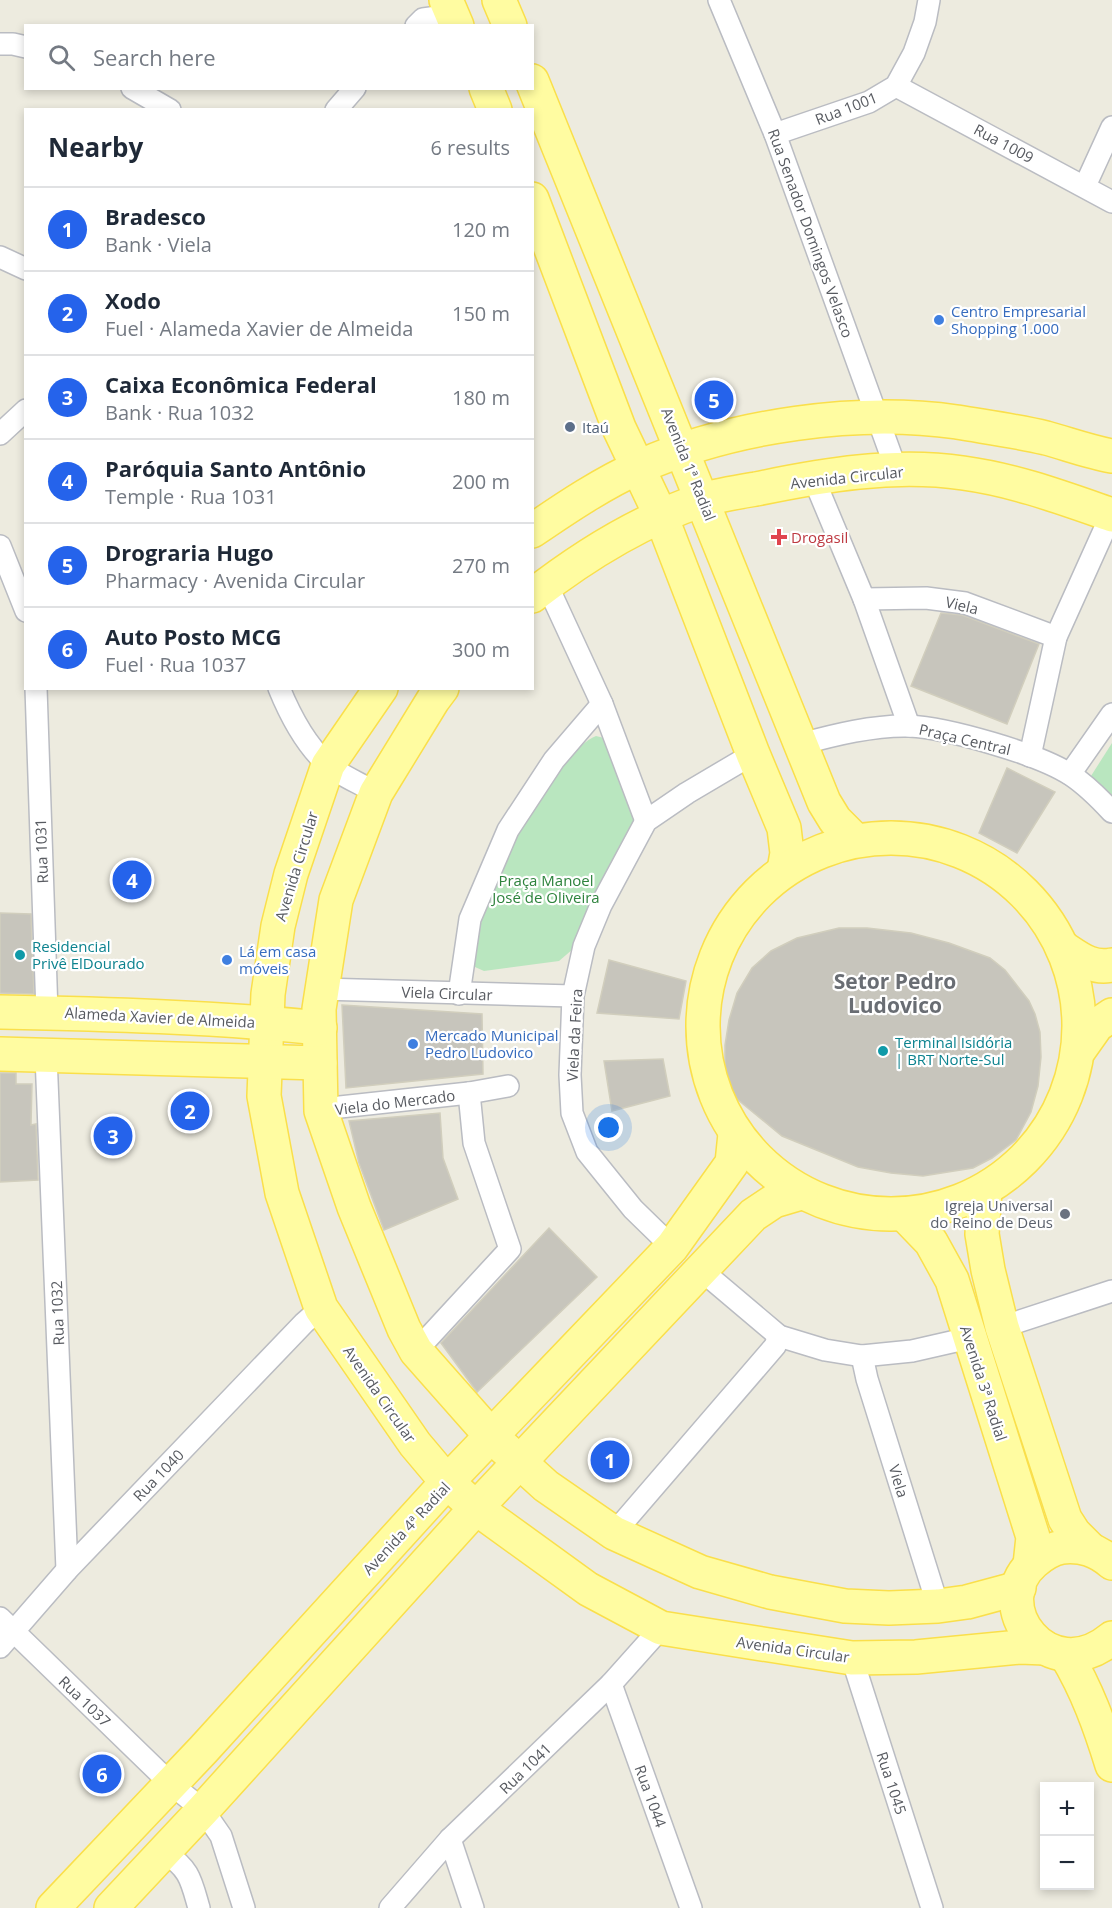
<!DOCTYPE html>
<html lang="en">
<head>
<meta charset="utf-8">
<style>
	:root { --surface:#fff; --page:#f6f6f7; --text:#1f2937; --muted:#747a83; --line:#e0e1e3; --accent:#2563eb }
	body { margin:0; font-family:"Open Sans",sans-serif; background:var(--page); color:var(--text) }
	.controls { position:absolute; right:18px; bottom:18px; display:grid; overflow:hidden; border-radius:0px; box-shadow:0 3px 9px #0003 }
	.controls button { width:54px; height:54px; display:grid; place-items:center; padding:0; border:0; border-bottom:2px solid var(--line); background:var(--surface); color:var(--text); font:30px sans-serif }
	.you { position:absolute; left:609px; top:1128px; width:21px; height:21px; margin:-15px; border:4px solid #fff; border-radius:50%; background:#1a73e8; box-shadow:0 0 0 9px #1a73e833 }
	.badge { display:grid; place-items:center; width:39px; height:39px; border-radius:50%; background:var(--accent); color:#fff; font-size:20px; font-weight:700 }
	.pin { position:absolute; translate:-50% -50%; border:3px solid #fff; box-shadow:0 2px 6px #0006 }
	.list { margin:0; padding:0; list-style:none }
	h2 { display:flex; justify-content:space-between; align-items:center; height:78px; margin:0; padding:0 24px; font-size:26px }
	h2 small { font-size:20px; font-weight:400; color:var(--muted) }
	.list li { display:grid; grid-template-columns:39px 1fr auto; gap:18px; align-items:center; box-sizing:border-box; height:84px; padding:0 24px; border-top:2px solid var(--line) }
	.list b { display:block; font-size:22px; white-space:nowrap }
	.list p { margin:0; font-size:20px; white-space:nowrap; color:var(--muted) }
	.list em { font-size:20px; font-style:normal; color:var(--muted) }
	.icon { flex:none; width:33px; height:33px; fill:none; stroke:currentColor; stroke-width:2; stroke-linecap:round; stroke-linejoin:round }
	.map { position:relative; flex:none; width:1112px; height:1908px; overflow:hidden }
	.search { position:absolute; background:var(--surface); box-shadow:0 3px 9px #0003; left:24px; top:24px; width:510px; height:66px; display:flex; align-items:center; gap:15px; box-sizing:border-box; padding:0 21px; border-radius:0px; color:var(--muted); font-size:22px }
	.panel { position:absolute; background:var(--surface); box-shadow:0 3px 9px #0003; left:24px; top:108px; width:510px; height:582px; border-radius:0px }
	.map>svg:first-child { display:block }
	.green { fill:#b9e6bf }
	.building { fill:#c7c5bc; stroke:#d1cebd; stroke-width:1.5 }
	.lines { fill:none; stroke-linecap:round; stroke-linejoin:round }
	.minor-casing { stroke:#babcc2; stroke-width:24 }
	.primary-casing { stroke:#fadf4b; stroke-width:36 }
	.minor { stroke:#fff; stroke-width:21 }
	.primary { stroke:#fffca1; stroke-width:33 }
	.shop-dot { fill:#3f7fe0; stroke:#fff; stroke-width:2 }
	.service-dot { fill:#5c6f8a; stroke:#fff; stroke-width:2 }
	.health-dot { fill:#e0444e; stroke:#fff; stroke-width:2 }
	.culture-dot { fill:#0f9aa8; stroke:#fff; stroke-width:2 }
	.worship-dot { fill:#6b7280; stroke:#fff; stroke-width:2 }
	.labels { text-anchor:middle; dominant-baseline:central; stroke-width:4.5; stroke-linejoin:round; paint-order:stroke }
	.street-label { font-size:15px; fill:#585b61; stroke:#fff }
	.shop-label { font-size:15px; fill:#366cbe; stroke:#fff; text-anchor:start }
	.service-label { font-size:15px; fill:#4e5e75; stroke:#fff; text-anchor:start }
	.health-label { font-size:15px; fill:#be3a42; stroke:#fff; text-anchor:start }
	.park-label { font-size:15px; fill:#2e833d; stroke:#fff }
	.culture-label { font-size:15px; fill:#0d838f; stroke:#fff; text-anchor:start }
	.worship-label { font-size:15px; fill:#5b616d; stroke:#fff; text-anchor:end }
	.district-label { font-size:21px; font-weight:bold; fill:#696d73; stroke:#fff }
</style>
</head>
<body>
<div class="map">
<svg width="1112" height="1908" viewBox="0 0 1112 1908">
	<rect width="100%" height="100%" fill="#edebdf"/>
	<g class="green">
		<path d="M 596,736 L 604,738 L 636,819 L 573,949 L 559,961 L 484,971 L 475,967 C 468,917 549,755 596,736 Z"/>
		<polygon points="1112,743 1112,800 1091,776"/>
	</g>
	<g class="building">
		<polygon points="941,613 962,615 1039,644 1007,724 911,686"/>
		<polygon points="1007,768 1055,792 1017,853 979,833"/>
		<polygon points="0,913 31,914 34,994 0,993"/>
		<polygon points="839,928 867,928 911,933 949,943 990,958 1005,970 1029,1001 1035,1014 1040,1032 1041,1057 1038,1086 1031,1112 1016,1140 992,1158 973,1168 923,1176 891,1173 858,1167 782,1136 737,1099 730,1088 725,1066 725,1045 729,1020 737,993 752,968 771,951 797,938"/>
		<polygon points="609,960 686,981 679,1019 597,1013"/>
		<polygon points="342,1005 482,1014 483,1074 346,1088"/>
		<polygon points="663,1059 670,1096 612,1111 604,1061"/>
		<polygon points="0,1073 16,1073 16,1084 32,1084 31,1125 36,1124 38,1180 0,1182"/>
		<polygon points="440,1113 443,1158 458,1199 384,1230 359,1163 349,1121"/>
		<polygon points="549,1228 597,1277 477,1392 441,1343"/>
	</g>
	<g class="lines">
		<defs>
			<g id="minor">
				<polyline points="719,0 775,134 896,469"/>
				<polyline points="416,26 423,19 453,15"/>
				<polyline points="0,44 13,44 26,47"/>
				<polyline points="896,86 1112,202"/>
				<polyline points="132,88 170,110"/>
				<polyline points="336,110 355,88"/>
				<polyline points="775,134 869,102 896,86 914,53 925,22 929,0"/>
				<polyline points="1085,186 1112,127"/>
				<polyline points="0,257 26,269"/>
				<polyline points="0,434 26,410"/>
				<polyline points="813,477 864,599 909,726"/>
				<polyline points="0,546 26,611"/>
				<polyline points="547,585 602,704 646,821"/>
				<polyline points="864,599 926,598 965,603 1056,637"/>
				<polyline points="36,688 47,1013"/>
				<path d="M 279,688 C 290,715 305,744 327,764 C 339,775 362,784 376,793"/>
				<path d="M 801,744 C 834,735 874,725 909,726 C 948,728 1039,754 1071,775 C 1086,785 1100,799 1112,812"/>
				<polyline points="1030,756 1056,637 1111,515"/>
				<polyline points="1070,774 1112,714"/>
				<polyline points="321,989 573,996"/>
				<polyline points="459,994 470,919 508,830 554,760 602,704"/>
				<polyline points="46,1056 67,1570"/>
				<polyline points="321,1111 340,1107 469,1093 508,1086"/>
				<polyline points="672,1247 633,1209 587,1152 572,1113 570,1075 573,996 584,946 601,905 646,821 687,793 753,754"/>
				<polyline points="701,1270 779,1336 825,1350 862,1356 912,1351 969,1338"/>
				<polyline points="1002,1327 1112,1291"/>
				<polyline points="416,1351 510,1249 474,1143 469,1093"/>
				<polyline points="862,1356 867,1379 938,1606"/>
				<polyline points="614,1533 775,1346 779,1336"/>
				<polyline points="0,1618 171,1784 203,1810 221,1836 244,1908"/>
				<polyline points="0,1647 67,1570 304,1323 321,1308"/>
				<polyline points="852,1658 932,1908"/>
				<polyline points="611,1684 691,1908"/>
				<polyline points="450,1839 473,1908"/>
				<path d="M 164,1852 C 190,1869 191,1880 199,1908"/>
				<polyline points="390,1908 450,1839 611,1684 661,1628"/>
			</g>
			<g id="primary">
				<polyline points="446,0 457,26"/>
				<polyline points="499,0 510,26"/>
				<polyline points="532,81 824,802 835,820 855,840"/>
				<polyline points="486,88 495,110"/>
				<polyline points="532,199 619,428 661,516 753,754 784,828 787,853 784,870"/>
				<path d="M 532,531 C 567,507 603,483 641,466 C 734,425 857,408 957,422 C 986,427 1017,431 1046,438 C 1068,444 1090,452 1112,456"/>
				<path d="M 532,596 C 582,557 642,520 702,500 C 719,495 738,492 756,489 C 823,475 894,463 963,473 C 1015,480 1063,498 1112,515"/>
				<polyline points="381,688 328,765 291,874 278,926 268,994 264,1096 282,1193 321,1308 415,1444 447,1482 476,1508 588,1589 661,1628 852,1658 916,1657 1020,1647 1045,1648"/>
				<polyline points="442,688 433,700 376,793 336,900 319,1009 321,1111 354,1207 404,1329 416,1351 492,1437 546,1486 614,1533 700,1572 770,1592 845,1606 889,1608 938,1606 967,1602 1019,1588"/>
				<circle cx="891" cy="1026" r="188"/>
				<path d="M 1065,949 C 1080,959 1093,969 1112,965"/>
				<path d="M 0,1012 C 107,1014 213,1017 320,1028"/>
				<polyline points="1080,1049 1097,1025 1112,1015"/>
				<polyline points="0,1054 320,1063"/>
				<polyline points="985,1191 982,1234 988,1270 1002,1327 1065,1519 1074,1533 1090,1549"/>
				<polyline points="904,1214 931,1242 952,1280 1033,1537 1030,1565"/>
				<path d="M 1112,1563 C 1097,1550 1082,1545 1062,1547 C 1051,1549 1042,1555 1034,1562 C 985,1604 1048,1691 1112,1638"/>
				<path d="M 1066,1655 C 1087,1690 1100,1726 1112,1765"/>
				<polyline points="53,1908 203,1750 447,1482 672,1247 732,1163 735,1134"/>
				<polyline points="111,1908 203,1810 476,1508 753,1215 774,1201 801,1193"/>
			</g>
		</defs>
		<use href="#minor" class="minor-casing"/>
		<use href="#primary" class="primary-casing"/>
		<use href="#minor" class="minor"/>
		<use href="#primary" class="primary"/>
	</g>
	<g class="shop-dot">
		<circle cx="939" cy="320" r="6"/>
		<circle cx="227" cy="960" r="6"/>
		<circle cx="413" cy="1044" r="6"/>
	</g>
	<circle class="service-dot" cx="570" cy="427" r="6"/>
	<path class="health-dot" d="M776 528h6v6h6v6h-6v6h-6v-6h-6v-6h6z"/>
	<g class="culture-dot">
		<circle cx="20" cy="955" r="6"/>
		<circle cx="883" cy="1051" r="6"/>
	</g>
	<circle class="worship-dot" cx="1065" cy="1214" r="6"/>
	<g class="labels">
		<g class="street-label">
			<text transform="translate(846 108) rotate(-21)">Rua 1001</text>
			<text transform="translate(1004 143) rotate(28)">Rua 1009</text>
			<text transform="translate(811 233) rotate(70)">Rua Senador Domingos Velasco</text>
			<text transform="translate(689 464) rotate(68)">Avenida 1ª Radial</text>
			<text transform="translate(847 477) rotate(-6)">Avenida Circular</text>
			<text transform="translate(962 605) rotate(13)">Viela</text>
			<text transform="translate(965 739) rotate(13)">Praça Central</text>
			<text transform="translate(41 851) rotate(-92)">Rua 1031</text>
			<text transform="translate(296 866) rotate(-73)">Avenida Circular</text>
			<text transform="translate(447 993) rotate(2)">Viela Circular</text>
			<text transform="translate(160 1017) rotate(3)">Alameda Xavier de Almeida</text>
			<text transform="translate(574 1035) rotate(-87)">Viela da Feira</text>
			<text transform="translate(395 1102) rotate(-7)">Viela do Mercado</text>
			<text transform="translate(57 1313) rotate(-92)">Rua 1032</text>
			<text transform="translate(984 1383) rotate(72)">Avenida 3ª Radial</text>
			<text transform="translate(380 1394) rotate(55)">Avenida Circular</text>
			<text transform="translate(158 1475) rotate(-46)">Rua 1040</text>
			<text transform="translate(899 1481) rotate(73)">Viela</text>
			<text transform="translate(406 1528) rotate(-47)">Avenida 4ª Radial</text>
			<text transform="translate(793 1649) rotate(8)">Avenida Circular</text>
			<text transform="translate(85 1701) rotate(44)">Rua 1037</text>
			<text transform="translate(525 1768) rotate(-44)">Rua 1041</text>
			<text transform="translate(892 1783) rotate(72)">Rua 1045</text>
			<text transform="translate(651 1796) rotate(70)">Rua 1044</text>
		</g>
		<g class="shop-label">
			<text x="951" y="311">Centro Empresarial<tspan x="951" dy="17">Shopping 1.000</tspan></text>
			<text x="239" y="951">Lá em casa<tspan x="239" dy="17">móveis</tspan></text>
			<text x="425" y="1035">Mercado Municipal<tspan x="425" dy="17">Pedro Ludovico</tspan></text>
		</g>
		<g class="service-label">
			<text x="582" y="427">Itaú</text>
		</g>
		<g class="health-label">
			<text x="791" y="537">Drogasil</text>
		</g>
		<g class="park-label">
			<text x="546" y="880">Praça Manoel<tspan x="546" dy="17">José de Oliveira</tspan></text>
		</g>
		<g class="culture-label">
			<text x="32" y="946">Residencial<tspan x="32" dy="17">Privê ElDourado</tspan></text>
			<text x="895" y="1042">Terminal Isidória<tspan x="895" dy="17">| BRT Norte-Sul</tspan></text>
		</g>
		<g class="worship-label">
			<text x="1053" y="1205">Igreja Universal<tspan x="1053" dy="17">do Reino de Deus</tspan></text>
		</g>
		<g class="district-label">
			<text x="895" y="981">Setor Pedro<tspan x="895" dy="24">Ludovico</tspan></text>
		</g>
	</g>
</svg>
<div class="controls">
<button>+</button>
<button>−</button>
</div>
<div class="you"></div>
<div class="pin badge" style="left:610px;top:1460px">1</div>
<div class="pin badge" style="left:190px;top:1111px">2</div>
<div class="pin badge" style="left:113px;top:1136px">3</div>
<div class="pin badge" style="left:132px;top:880px">4</div>
<div class="pin badge" style="left:714px;top:400px">5</div>
<div class="pin badge" style="left:102px;top:1774px">6</div>
<div class="search"><svg class="icon" aria-label="search" viewBox="0 0 24 24"><circle cx="10" cy="10" r="6"/><path d="M15 15l6 6"/></svg>Search here</div>
<section class="panel">
<h2>Nearby<small>6 results</small></h2>
<ul class="list">
<li><span class="badge">1</span><div><b>Bradesco</b><p>Bank · Viela</p></div><em>120 m</em></li>
<li><span class="badge">2</span><div><b>Xodo</b><p>Fuel · Alameda Xavier de Almeida</p></div><em>150 m</em></li>
<li><span class="badge">3</span><div><b>Caixa Econômica Federal</b><p>Bank · Rua 1032</p></div><em>180 m</em></li>
<li><span class="badge">4</span><div><b>Paróquia Santo Antônio</b><p>Temple · Rua 1031</p></div><em>200 m</em></li>
<li><span class="badge">5</span><div><b>Drograria Hugo</b><p>Pharmacy · Avenida Circular</p></div><em>270 m</em></li>
<li><span class="badge">6</span><div><b>Auto Posto MCG</b><p>Fuel · Rua 1037</p></div><em>300 m</em></li>
</ul>
</section>
</div>
</body>
</html>
